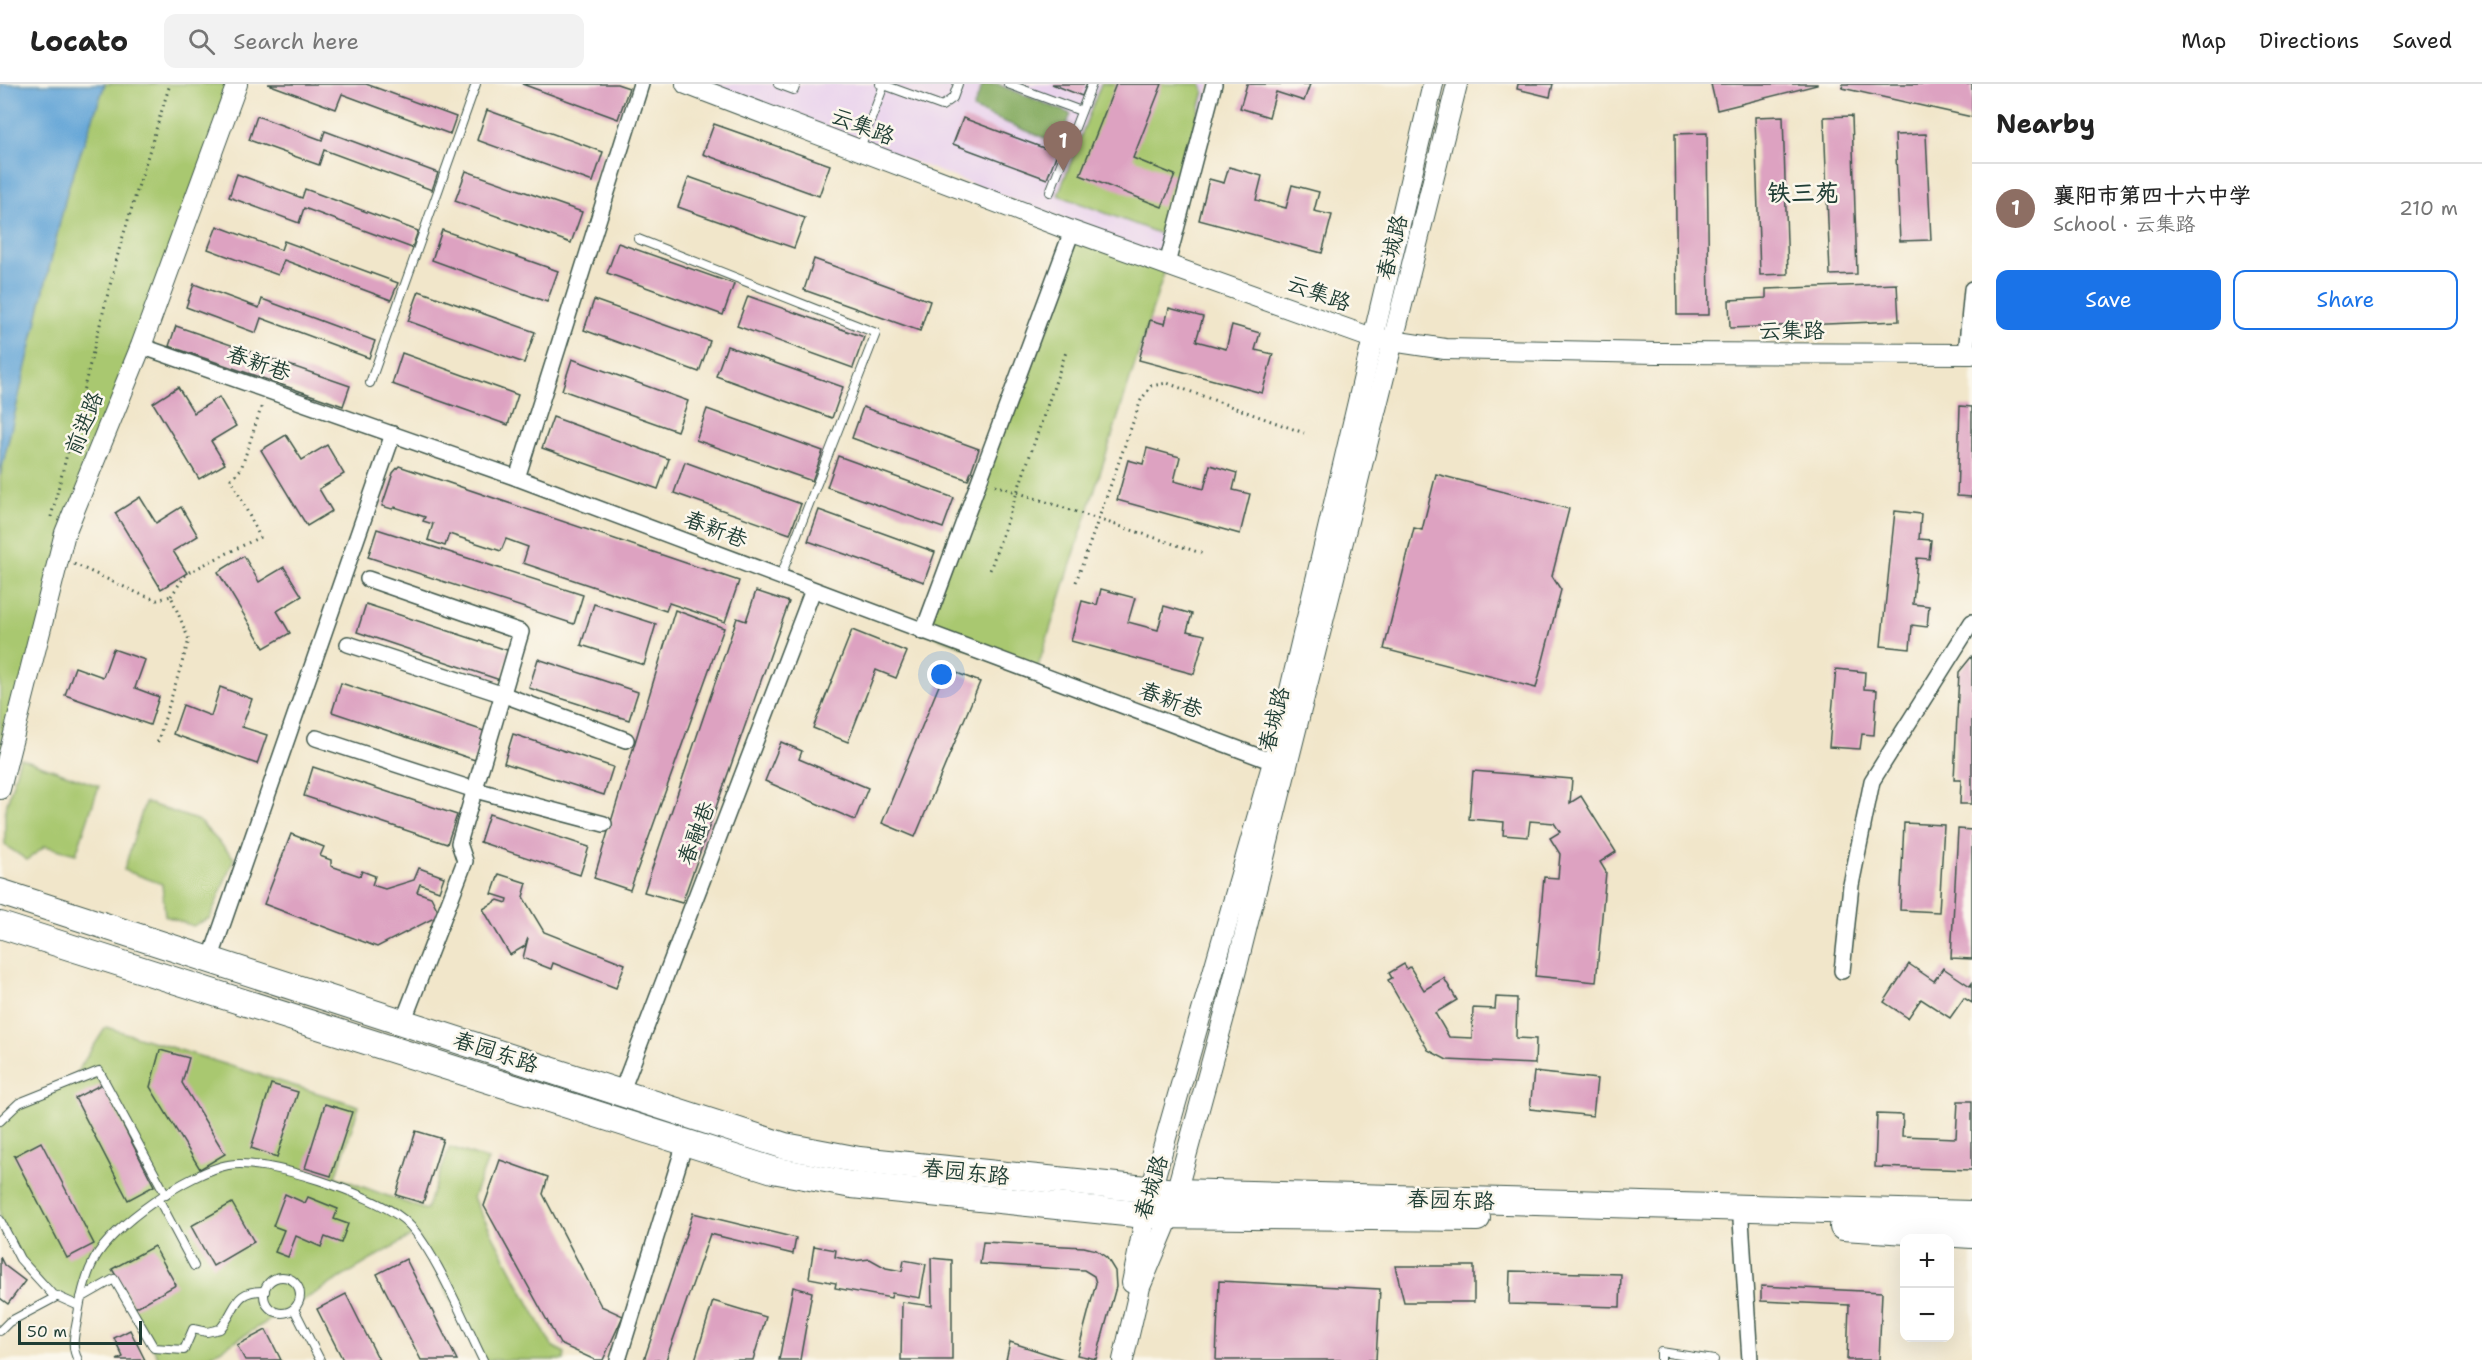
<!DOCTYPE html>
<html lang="en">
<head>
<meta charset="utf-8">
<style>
	:root { --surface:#fff; --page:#f2f2f2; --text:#222; --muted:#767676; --line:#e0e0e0; --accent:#1a73e8 }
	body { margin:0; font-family:"Shantell Sans","LXGW WenKai TC",sans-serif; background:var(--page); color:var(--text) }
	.controls { position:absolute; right:18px; bottom:18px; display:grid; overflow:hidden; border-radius:12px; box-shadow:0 6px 24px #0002 }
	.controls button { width:54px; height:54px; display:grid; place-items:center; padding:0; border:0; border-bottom:2px solid var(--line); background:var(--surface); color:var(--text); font:30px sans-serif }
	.scale { position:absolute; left:18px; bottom:15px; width:124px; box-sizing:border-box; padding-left:6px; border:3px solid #1f3d34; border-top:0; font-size:16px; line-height:21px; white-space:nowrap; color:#1f3d34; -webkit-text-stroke:4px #fbf7ec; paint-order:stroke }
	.you { position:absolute; left:942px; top:591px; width:21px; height:21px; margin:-15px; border:4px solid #fff; border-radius:50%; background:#1a73e8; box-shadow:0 0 0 9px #1a73e833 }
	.badge { display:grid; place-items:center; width:39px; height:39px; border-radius:50%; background:var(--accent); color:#fff; font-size:20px; font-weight:700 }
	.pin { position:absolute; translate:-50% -50px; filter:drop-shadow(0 2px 3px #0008) }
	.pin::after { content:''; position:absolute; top:32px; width:21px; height:18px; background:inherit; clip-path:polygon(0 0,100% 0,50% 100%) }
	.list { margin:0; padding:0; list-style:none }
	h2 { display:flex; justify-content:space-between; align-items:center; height:78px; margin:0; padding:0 24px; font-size:26px }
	h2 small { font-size:20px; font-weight:400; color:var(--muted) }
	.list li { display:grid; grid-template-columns:39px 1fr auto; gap:18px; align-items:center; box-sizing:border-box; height:90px; padding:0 24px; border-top:2px solid var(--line) }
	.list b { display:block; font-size:22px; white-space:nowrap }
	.list p { margin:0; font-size:20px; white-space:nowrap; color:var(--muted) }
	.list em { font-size:20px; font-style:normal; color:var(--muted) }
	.actions { display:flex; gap:12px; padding:18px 24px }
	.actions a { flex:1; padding:14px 0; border:2px solid var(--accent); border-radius:12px; text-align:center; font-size:21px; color:var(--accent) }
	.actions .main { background:var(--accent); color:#fff }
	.icon { flex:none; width:33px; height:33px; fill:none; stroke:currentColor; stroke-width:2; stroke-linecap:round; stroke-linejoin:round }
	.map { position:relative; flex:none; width:1972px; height:1276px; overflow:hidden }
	header { display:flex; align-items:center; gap:36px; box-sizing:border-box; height:84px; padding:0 30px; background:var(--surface); border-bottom:2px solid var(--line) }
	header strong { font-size:28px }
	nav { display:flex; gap:33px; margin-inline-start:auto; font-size:21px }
	.search { width:420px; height:54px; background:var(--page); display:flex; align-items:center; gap:15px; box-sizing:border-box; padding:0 21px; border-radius:12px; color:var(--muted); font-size:22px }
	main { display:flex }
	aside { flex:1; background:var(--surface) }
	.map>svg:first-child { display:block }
	.built { fill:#e9d2ed }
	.green { fill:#a9c86f; stroke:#648252; stroke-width:1.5 }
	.forest { fill:#86ac62; stroke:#52744b; stroke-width:1.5 }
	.water { fill:#63a5d7; stroke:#417186; stroke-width:1.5 }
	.building { fill:#dda2c1 }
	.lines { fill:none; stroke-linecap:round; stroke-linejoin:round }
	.service-casing { stroke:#3e564a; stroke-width:10 }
	.minor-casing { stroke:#3e564a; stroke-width:18 }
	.tertiary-casing { stroke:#3e564a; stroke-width:22 }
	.primary-casing { stroke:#3e564a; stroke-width:28 }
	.path { stroke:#3e564a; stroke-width:3; stroke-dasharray:1.5 4.5; stroke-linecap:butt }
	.service { stroke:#fff; stroke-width:8 }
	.minor { stroke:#fff; stroke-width:15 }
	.tertiary { stroke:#fff; stroke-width:20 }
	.primary { stroke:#fff; stroke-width:26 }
	.labels { text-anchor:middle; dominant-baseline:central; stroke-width:5; stroke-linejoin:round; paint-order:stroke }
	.street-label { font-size:22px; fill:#1f3d34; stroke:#fbf7ec }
	.neighbourhood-label { font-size:24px; font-weight:bold; fill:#1f3d34; stroke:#fbf7ec }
</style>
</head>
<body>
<header>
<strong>Locato</strong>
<div class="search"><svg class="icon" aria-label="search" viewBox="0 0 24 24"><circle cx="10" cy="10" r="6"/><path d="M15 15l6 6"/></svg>Search here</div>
<nav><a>Map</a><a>Directions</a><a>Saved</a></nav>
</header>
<main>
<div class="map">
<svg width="1972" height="1276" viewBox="0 0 1972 1276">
	<rect width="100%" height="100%" fill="#fbf7ec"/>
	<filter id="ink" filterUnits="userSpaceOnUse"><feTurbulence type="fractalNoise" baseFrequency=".0167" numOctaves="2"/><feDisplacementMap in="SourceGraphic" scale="12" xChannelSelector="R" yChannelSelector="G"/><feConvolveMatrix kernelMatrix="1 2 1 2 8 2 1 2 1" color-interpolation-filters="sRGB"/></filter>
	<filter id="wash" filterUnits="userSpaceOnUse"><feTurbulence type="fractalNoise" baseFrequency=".008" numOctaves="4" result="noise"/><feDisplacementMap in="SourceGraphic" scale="24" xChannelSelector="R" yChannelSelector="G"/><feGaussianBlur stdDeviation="1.35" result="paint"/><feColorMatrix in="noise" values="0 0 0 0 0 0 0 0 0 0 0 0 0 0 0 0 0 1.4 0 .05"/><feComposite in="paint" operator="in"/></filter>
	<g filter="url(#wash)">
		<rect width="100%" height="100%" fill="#f1e6ca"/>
		<polygon class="built" points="712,0 1210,0 1164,174"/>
		<g class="green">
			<polygon points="105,0 237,0 65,449 0,705 0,392 68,104"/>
			<polygon points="1101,0 1201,0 1204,7 1166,152 1058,111"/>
			<polygon points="1072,147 1167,180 1036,589 923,548"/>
			<polygon points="20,674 99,702 76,770 45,762 27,776 5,761 5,727"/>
			<polygon points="145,718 199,737 234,774 210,834 193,842 165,832 162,800 124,786"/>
			<polygon points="106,943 359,1022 336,1093 426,1126 450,1063 488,1076 473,1114 552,1262 565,1269 564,1276 483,1276 416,1149 203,1276 160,1276 114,1195 81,1214 79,1222 52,1210 20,1175 0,1136 0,1037 19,1019 70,999"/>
		</g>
		<polygon class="forest" points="983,0 997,0 1071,30 1059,60 973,25"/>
		<polygon class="water" points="0,0 105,0 68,104 0,392"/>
		<g id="blocks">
			<g class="building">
				<polygon points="268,0 366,0 456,33 450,50 342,10 336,25"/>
				<polygon points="522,0 617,0 629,4 618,35"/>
				<polygon points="1052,0 1087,0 1082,12"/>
				<polygon points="1116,0 1162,0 1133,74 1175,91 1162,123 1080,91"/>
				<polygon points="1247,0 1310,0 1304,17 1276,8 1269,33 1240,24"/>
				<polygon points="1518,0 1553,0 1550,13 1517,5"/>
				<polygon points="1711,0 1817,0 1817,1 1717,26"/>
				<polygon points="1843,0 1972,0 1972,33 1842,4"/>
				<polygon points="487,26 603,68 593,98 477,56"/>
				<polygon points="257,32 322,56 325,47 438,89 432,106 324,66 319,81 249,56"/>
				<polygon points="1783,32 1788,190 1760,191 1755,33"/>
				<polygon points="1852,32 1857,190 1830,191 1824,33"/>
				<polygon points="963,34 1057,69 1047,95 953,60"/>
				<polygon points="714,40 830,81 819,112 703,70"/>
				<polygon points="1707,49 1709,231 1677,231 1675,50"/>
				<polygon points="1926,50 1931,156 1900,157 1895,51"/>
				<polygon points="1229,83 1262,92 1256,116 1286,124 1292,101 1319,108 1314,127 1332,131 1322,169 1199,136 1209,95 1224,99"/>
				<polygon points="466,87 582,128 571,159 455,117"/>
				<polygon points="237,90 302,114 305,105 418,147 412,164 304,124 299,139 229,113"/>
				<polygon points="689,93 805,134 794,164 678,123"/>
				<polygon points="217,142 281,166 284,157 398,199 391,216 284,176 278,191 208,165"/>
				<polygon points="442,146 558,187 547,218 432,176"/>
				<polygon points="618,159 734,200 723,231 607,189"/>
				<polygon points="814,175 930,217 920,247 804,206"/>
				<polygon points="194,200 259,224 262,215 375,257 369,274 261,234 256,249 186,223"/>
				<polygon points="1897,200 1899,237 1730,244 1729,216 1766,214 1766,205"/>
				<polygon points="419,207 535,248 524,279 408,237"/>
				<polygon points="748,212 864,253 853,284 737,242"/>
				<polygon points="594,216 710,257 699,288 584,246"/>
				<polygon points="1169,224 1203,233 1196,257 1226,265 1232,241 1260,249 1255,266 1273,270 1262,309 1139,276 1150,236 1165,240"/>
				<polygon points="176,242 350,302 343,322 169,262"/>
				<polygon points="727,262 843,303 832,334 716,292"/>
				<polygon points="402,269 518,311 508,341 392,300"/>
				<polygon points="572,275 688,317 677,347 562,306"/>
				<polygon points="178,303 194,329 219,313 236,342 211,357 225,380 199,395 153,319"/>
				<polygon points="1960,322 1972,323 1972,413 1957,412"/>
				<polygon points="863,323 979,365 968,396 852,354"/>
				<polygon points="707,325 823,367 812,397 696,356"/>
				<polygon points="553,333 669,375 658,405 542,364"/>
				<polygon points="286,351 302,376 327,361 344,390 319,405 332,427 307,442 261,366"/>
				<polygon points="1147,364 1180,373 1174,397 1204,405 1210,381 1237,389 1233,406 1250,410 1240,450 1117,416 1128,376 1143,380"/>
				<polygon points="838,372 954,414 943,444 827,403"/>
				<polygon points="685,378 801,420 790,450 674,409"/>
				<polygon points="399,382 739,497 725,538 669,519 666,527 523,479 528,463 506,455 501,467 449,450 445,462 428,456 433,440 423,437 425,433 395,423 392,425 382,422 393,389"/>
				<polygon points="1436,390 1569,425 1552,492 1561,506 1536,604 1384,565 1414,444 1422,446"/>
				<polygon points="140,413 156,439 181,423 198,452 173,467 187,489 161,505 115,429"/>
				<polygon points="819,426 935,468 924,498 808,457"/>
				<polygon points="1895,427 1921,430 1919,455 1931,456 1929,475 1917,474 1913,520 1929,522 1927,543 1912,541 1910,565 1881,562"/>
				<polygon points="377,445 583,511 574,540 368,473"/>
				<polygon points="244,472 259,498 284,483 302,512 277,527 290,549 264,564 218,488"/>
				<polygon points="1101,505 1135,514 1128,538 1158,546 1164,522 1192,530 1187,547 1205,551 1194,590 1071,557 1082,517 1097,521"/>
				<polygon points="756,507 789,518 682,819 644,808 737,534 746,537"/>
				<polygon points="366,520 510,567 500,596 357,548"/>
				<polygon points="594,520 656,540 644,581 581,561"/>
				<polygon points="675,526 724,544 630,806 594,794"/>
				<polygon points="852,546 907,568 896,594 876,586 848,658 813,644"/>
				<polygon points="113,565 145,576 135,604 159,613 150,641 65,611 75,583 103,593"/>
				<polygon points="1972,572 1972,720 1960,720 1961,696 1954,696 1959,588"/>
				<polygon points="538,575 638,608 629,636 529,604"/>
				<polygon points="1836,585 1865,588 1864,605 1877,606 1874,651 1862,650 1860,665 1829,663"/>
				<polygon points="957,589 980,598 915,753 882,739 940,599"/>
				<polygon points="341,599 484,647 475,676 332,628"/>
				<polygon points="220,603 252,615 242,643 267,651 257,680 173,650 183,621 211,632"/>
				<polygon points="513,650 613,683 604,711 504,679"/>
				<polygon points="781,658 802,667 799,675 868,704 855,736 765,697"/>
				<polygon points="313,683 457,731 447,760 304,712"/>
				<polygon points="1473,687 1572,695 1570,719 1581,712 1616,768 1600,778 1606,788 1596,898 1535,892 1544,793 1558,794 1560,770 1550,754 1560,748 1554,739 1530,737 1528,753 1503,751 1504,738 1469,735"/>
				<polygon points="489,730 589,763 580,791 480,758"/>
				<polygon points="1904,739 1944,741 1939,828 1900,826"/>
				<polygon points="1958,745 1972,746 1972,875 1951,874"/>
				<polygon points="291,750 324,763 320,772 331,776 331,782 360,792 362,787 375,792 372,801 385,805 414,796 419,784 444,793 439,807 420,800 417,808 431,813 440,831 377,863 264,820"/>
				<polygon points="499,790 527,799 523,813 544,848 625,880 616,904 553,879 551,885 523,874 528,854 525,862 510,871 483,825 498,816 507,819 508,815 492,810"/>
				<polygon points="1404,880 1407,885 1410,883 1424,906 1444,894 1457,916 1435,929 1449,953 1472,954 1473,924 1495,925 1496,913 1517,914 1516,954 1536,955 1535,980 1447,976 1428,966 1388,896 1392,894 1389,889"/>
				<polygon points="1909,880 1934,897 1943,884 1970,902 1972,899 1972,919 1964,914 1950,934 1921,915 1908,934 1884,918"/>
				<polygon points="160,966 189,974 182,999 225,1070 200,1085 150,1003"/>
				<polygon points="1534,988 1597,995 1593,1032 1530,1025"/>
				<polygon points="102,1000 154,1102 128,1116 75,1014"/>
				<polygon points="271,1000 298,1008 277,1073 251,1064"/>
				<polygon points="1958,1017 1972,1017 1972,1086 1875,1083 1877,1030 1903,1031 1902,1052 1956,1054"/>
				<polygon points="325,1020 352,1028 331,1092 305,1084"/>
				<polygon points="416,1047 443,1055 423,1119 396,1111"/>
				<polygon points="41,1058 94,1160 67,1174 14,1072"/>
				<polygon points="500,1076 548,1093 543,1110 601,1222 623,1232 603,1276 595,1276 560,1260 484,1122"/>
				<polygon points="285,1110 305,1119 308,1113 338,1125 334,1135 348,1140 341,1159 325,1153 321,1163 296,1152 288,1173 275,1168 284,1146 273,1142"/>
				<polygon points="232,1119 254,1158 213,1182 191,1142"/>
				<polygon points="693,1129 796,1154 793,1170 710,1150 666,1276 644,1276"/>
				<polygon points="983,1158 1084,1163 1096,1166 1107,1174 1115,1187 1116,1203 1096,1275 1077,1271 1096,1199 1094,1192 1084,1186 980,1180"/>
				<polygon points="154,1162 176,1201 135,1224 112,1185"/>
				<polygon points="814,1162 836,1166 835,1173 853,1177 870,1175 886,1184 902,1187 904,1176 926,1180 920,1214 892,1209 891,1214 835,1204 836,1199 809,1194"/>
				<polygon points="0,1173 4,1181 25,1197 8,1220 0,1214"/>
				<polygon points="931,1174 952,1176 952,1276 901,1276 902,1218 932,1222"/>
				<polygon points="406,1175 457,1276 421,1276 377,1190"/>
				<polygon points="1395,1182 1474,1182 1474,1218 1404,1218"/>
				<polygon points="1510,1187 1621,1190 1620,1223 1509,1220"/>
				<polygon points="1219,1197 1380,1205 1376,1276 1216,1276"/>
				<polygon points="1761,1202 1882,1208 1879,1276 1847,1276 1849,1221 1761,1217"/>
				<polygon points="793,1203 812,1208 800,1276 779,1276"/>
				<polygon points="346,1210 379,1276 343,1276 317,1225"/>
				<polygon points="713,1217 766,1233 753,1276 695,1276"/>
				<polygon points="130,1246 145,1276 117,1276 123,1273 114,1254"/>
				<polygon points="266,1246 281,1276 245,1276 237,1261"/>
				<polygon points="1010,1258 1066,1276 1006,1276"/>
			</g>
		</g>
	</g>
	<g filter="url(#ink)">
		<use href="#blocks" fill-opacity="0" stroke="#3e564a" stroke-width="1.5"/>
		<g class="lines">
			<defs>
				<g id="service">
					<polyline points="778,0 794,6 796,0"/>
					<polyline points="1008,0 1081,27"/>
					<polyline points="884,1 942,22 953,14 958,0"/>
					<polyline points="860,64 884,1 880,0"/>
					<polyline points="1050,108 1092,0"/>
					<polyline points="638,155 876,249 780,494"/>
					<polyline points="370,299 476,0"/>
					<polyline points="0,1037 19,1019 99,987 166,1111"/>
					<polyline points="159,1116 194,1182"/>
					<polyline points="0,1136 20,1175 52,1210 79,1222"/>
					<circle cx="282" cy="1211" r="18"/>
					<path d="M 81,1214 L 114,1195 L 154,1264 L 184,1266 L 193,1245 L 207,1248 L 220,1245 C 238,1225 232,1206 265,1207"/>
					<polyline points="294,1225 320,1276"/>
					<polyline points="0,1247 9,1238 58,1212"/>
					<path d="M 78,1276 C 71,1263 74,1252 77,1237 C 80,1216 84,1195 94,1176 C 112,1141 190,1088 228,1081 C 265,1073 374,1111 403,1135 C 432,1158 465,1240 483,1276"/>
					<polyline points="1661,1276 1661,1268 1714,1276"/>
				</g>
				<g id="minor">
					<polyline points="1167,180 1214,0"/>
					<polyline points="141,262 517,394 1273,678"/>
					<polyline points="1966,270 1972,205"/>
					<polyline points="517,394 641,0"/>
					<polyline points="368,495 521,548 459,759 465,777 403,938"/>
					<polyline points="923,548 1072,147"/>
					<polyline points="348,560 507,612 626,656"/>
					<polyline points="316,654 475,706 604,740"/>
					<polyline points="210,876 393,350"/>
					<polyline points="1842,887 1851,801 1872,697 1972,538"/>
					<polyline points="621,1009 813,506"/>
					<polyline points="1741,1136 1750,1276"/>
					<polyline points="618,1276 685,1059"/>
				</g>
				<g id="tertiary">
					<polyline points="686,0 1072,147 1372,254 1445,265 1657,269 1972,270"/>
					<polyline points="0,705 65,449 141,262 237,0"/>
					<polyline points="1132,1199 1151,1106 1273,678 1433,0"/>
					<polyline points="1123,1276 1140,1203 1170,1131 1228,918 1457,0"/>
				</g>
				<g id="primary">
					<polyline points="0,808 785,1062 859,1076 1176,1108 1972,1130"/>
					<polyline points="0,841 773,1086 852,1101 1145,1131 1477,1134"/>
					<polyline points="1843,1143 1972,1151"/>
				</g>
			</defs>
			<use href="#service" class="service-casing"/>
			<use href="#minor" class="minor-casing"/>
			<use href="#tertiary" class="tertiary-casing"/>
			<use href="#primary" class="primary-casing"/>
			<g class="path">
				<polyline points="995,401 1204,470"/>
				<polyline points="51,433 120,162 170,0"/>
				<polyline points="74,480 142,511 157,516 171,512 189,556 157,660"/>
				<polyline points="990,486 1067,265"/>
				<polyline points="1076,498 1141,316 1151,302 1167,299 1304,349"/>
				<polyline points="171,512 187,489 260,453 231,395 241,385 262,321"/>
			</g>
			<use href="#service" class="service"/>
			<use href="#minor" class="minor"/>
			<use href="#tertiary" class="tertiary"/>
			<use href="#primary" class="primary"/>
		</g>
	</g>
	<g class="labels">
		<g class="street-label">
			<text transform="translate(863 42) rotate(21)">云集路</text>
			<text transform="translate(1392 163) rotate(-76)">春城路</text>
			<text transform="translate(1319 209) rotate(20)">云集路</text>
			<text x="1792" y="246">云集路</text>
			<text transform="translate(259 279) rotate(19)">春新巷</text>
			<text transform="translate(84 339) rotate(-68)">前进路</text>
			<text transform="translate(716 445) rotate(21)">春新巷</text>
			<text transform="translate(1171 616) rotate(20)">春新巷</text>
			<text transform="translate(1274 635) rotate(-76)">春城路</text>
			<text transform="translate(696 749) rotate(-69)">春融巷</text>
			<text transform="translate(496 968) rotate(18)">春园东路</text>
			<text transform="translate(966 1088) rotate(6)">春园东路</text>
			<text transform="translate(1151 1103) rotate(-73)">春城路</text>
			<text transform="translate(1451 1116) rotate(2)">春园东路</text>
		</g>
		<g class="neighbourhood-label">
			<text x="1803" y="109">铁三苑</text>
		</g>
	</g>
</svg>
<div class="controls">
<button>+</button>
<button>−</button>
</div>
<div class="scale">50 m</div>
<div class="you"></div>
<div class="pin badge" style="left:1063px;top:87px;background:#8d6e63">1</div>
</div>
<aside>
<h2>Nearby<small></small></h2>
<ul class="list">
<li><span class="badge" style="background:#8d6e63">1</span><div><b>襄阳市第四十六中学</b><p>School · 云集路</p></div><em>210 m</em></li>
</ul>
<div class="actions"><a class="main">Save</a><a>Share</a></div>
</aside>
</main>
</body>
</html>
